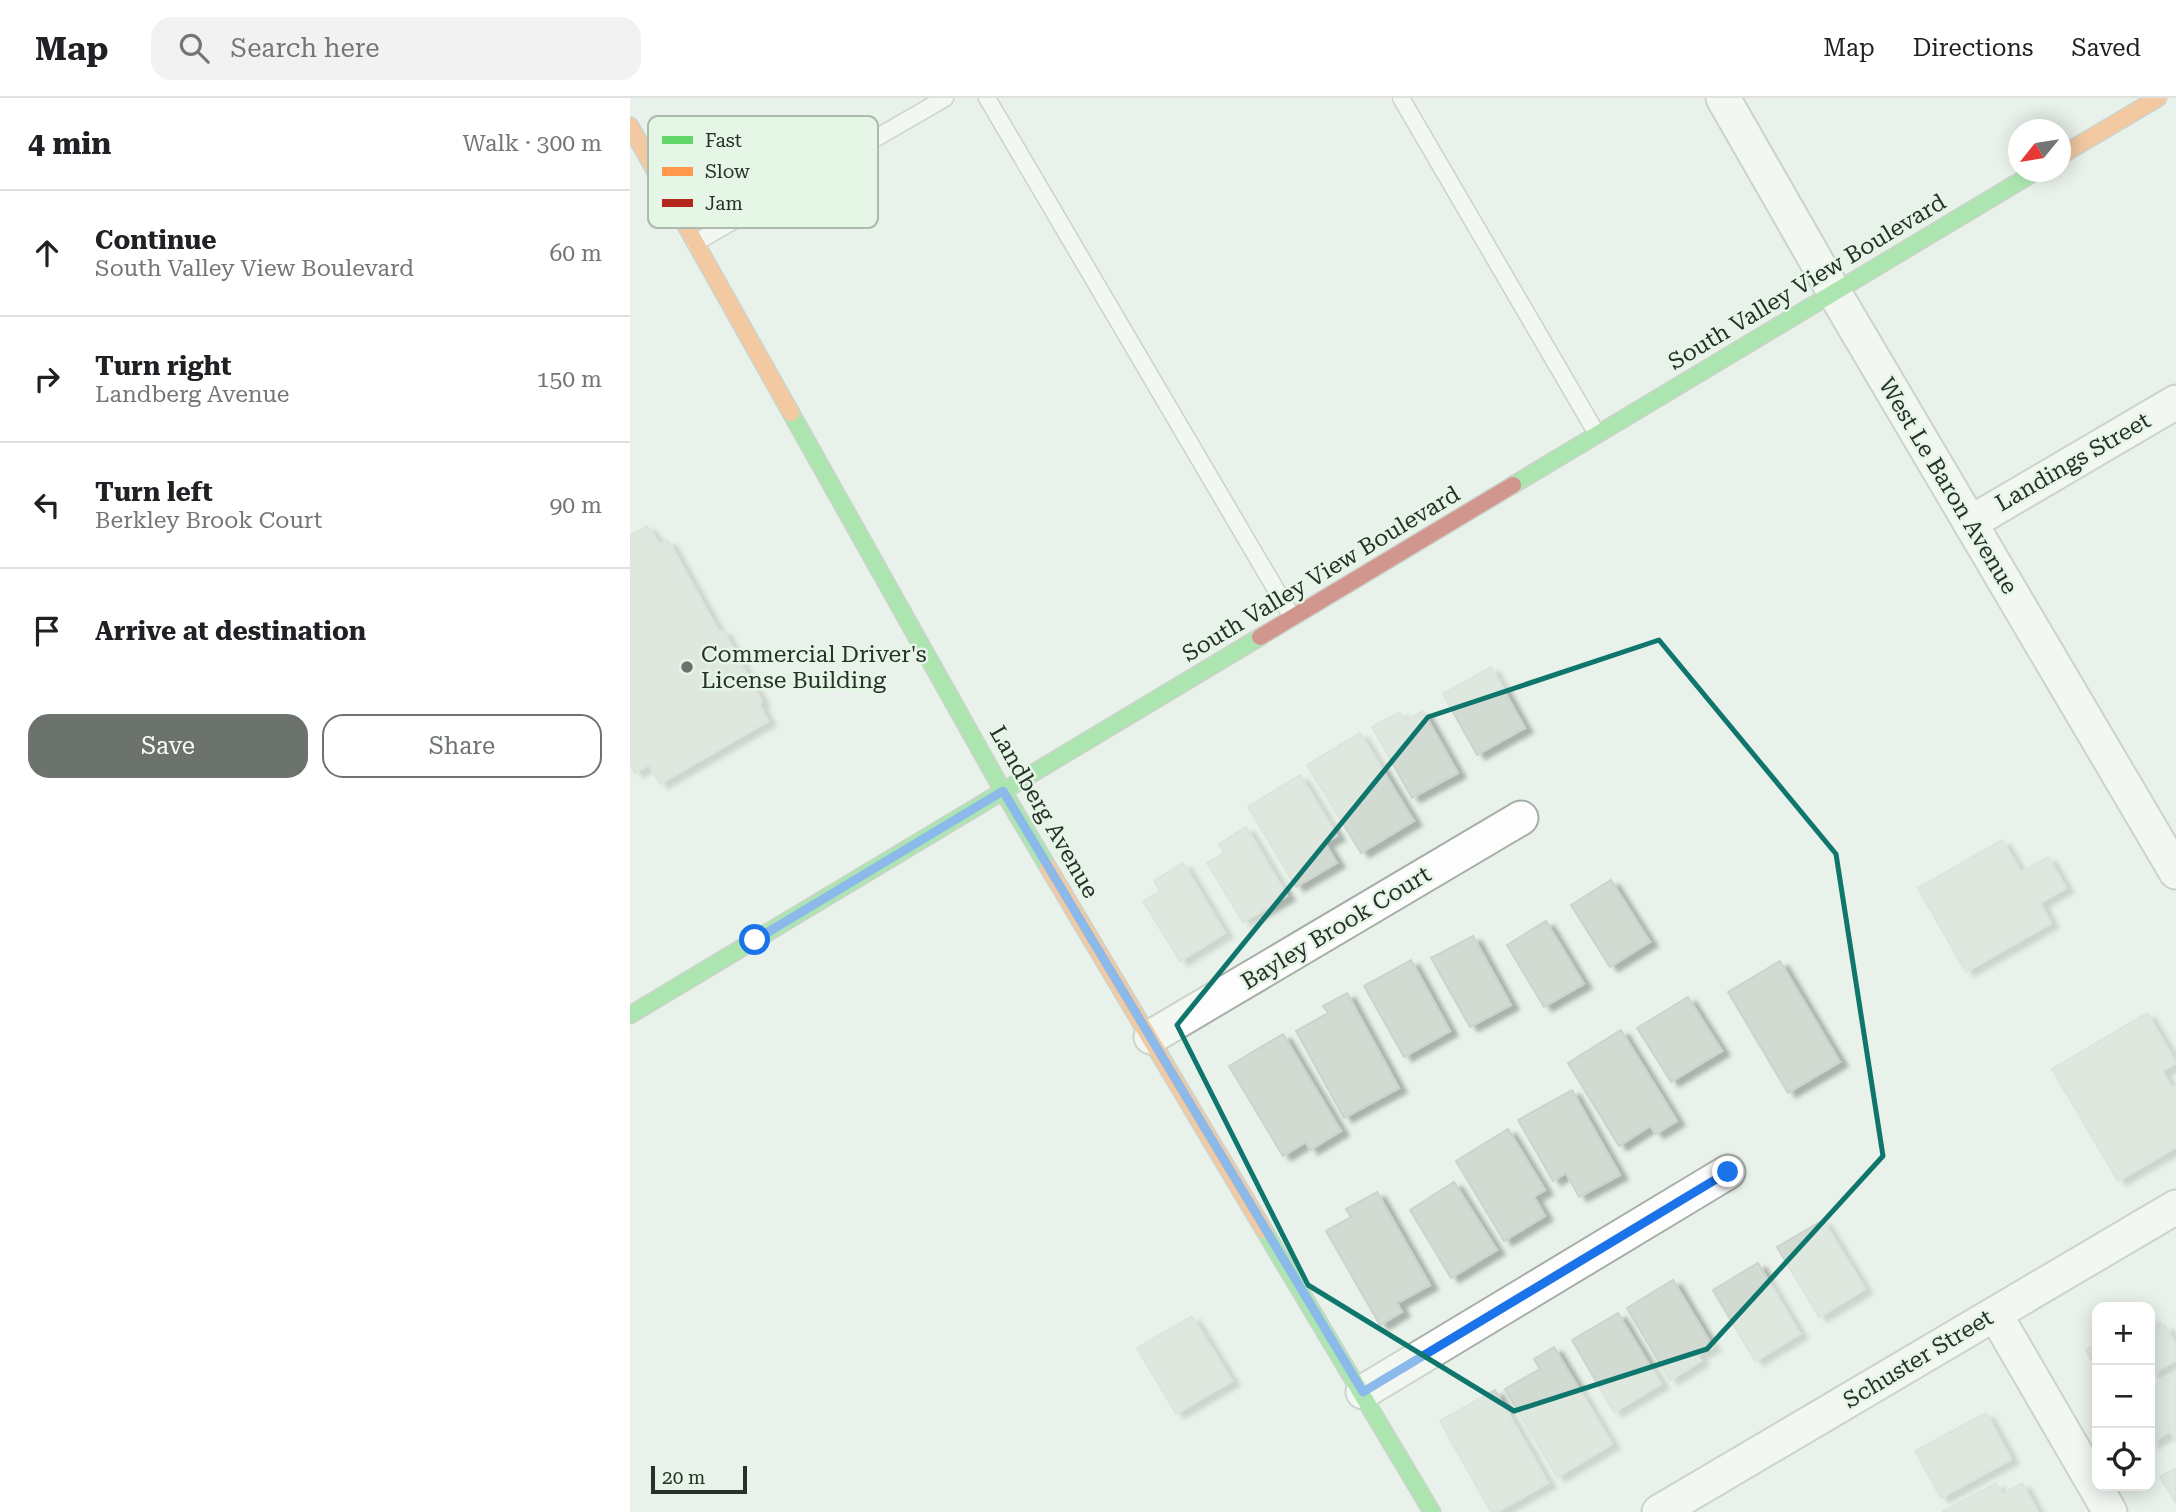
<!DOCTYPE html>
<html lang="en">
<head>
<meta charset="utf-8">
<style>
	:root { --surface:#fff; --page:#f2f2f2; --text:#202124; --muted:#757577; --line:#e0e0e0; --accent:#6c736d }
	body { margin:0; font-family:"Roboto Serif",serif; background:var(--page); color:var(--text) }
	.controls { position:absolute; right:21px; bottom:21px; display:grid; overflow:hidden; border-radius:14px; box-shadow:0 4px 18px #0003 }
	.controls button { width:63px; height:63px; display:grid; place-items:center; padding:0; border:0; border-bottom:2px solid var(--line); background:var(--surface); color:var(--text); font:35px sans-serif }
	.compass { position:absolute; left:1378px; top:21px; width:63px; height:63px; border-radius:50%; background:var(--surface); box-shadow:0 4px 18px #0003; rotate:240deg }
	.scale { position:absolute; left:21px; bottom:18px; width:96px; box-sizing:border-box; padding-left:7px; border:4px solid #292f2a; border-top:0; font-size:19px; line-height:24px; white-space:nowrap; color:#292f2a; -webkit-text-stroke:5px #e5f6e7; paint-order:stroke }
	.stop { position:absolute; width:21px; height:21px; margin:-16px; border:5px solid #1a73e8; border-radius:50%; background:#fff }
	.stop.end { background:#1a73e8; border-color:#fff; box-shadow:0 2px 7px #0008 }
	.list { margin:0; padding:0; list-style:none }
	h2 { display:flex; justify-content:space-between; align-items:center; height:91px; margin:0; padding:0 28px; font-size:30px }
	h2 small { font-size:23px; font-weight:400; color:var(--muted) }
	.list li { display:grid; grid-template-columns:46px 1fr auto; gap:21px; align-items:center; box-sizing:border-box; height:126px; padding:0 28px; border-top:2px solid var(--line) }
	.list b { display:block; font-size:26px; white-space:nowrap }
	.list p { margin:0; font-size:23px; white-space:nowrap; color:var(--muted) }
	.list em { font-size:23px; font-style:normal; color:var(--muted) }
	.actions { display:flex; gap:14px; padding:21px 28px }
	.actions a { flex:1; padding:16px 0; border:2px solid var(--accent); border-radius:21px; text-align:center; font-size:24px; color:var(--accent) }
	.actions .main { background:var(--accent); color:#fff }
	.icon { flex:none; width:38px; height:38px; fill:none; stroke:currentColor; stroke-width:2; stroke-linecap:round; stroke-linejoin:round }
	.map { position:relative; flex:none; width:1546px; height:1414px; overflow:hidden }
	header { display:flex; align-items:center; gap:42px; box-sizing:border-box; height:98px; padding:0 35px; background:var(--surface); border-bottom:2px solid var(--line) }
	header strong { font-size:33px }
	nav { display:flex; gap:38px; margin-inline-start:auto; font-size:24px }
	.search { width:490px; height:63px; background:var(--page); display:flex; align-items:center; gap:18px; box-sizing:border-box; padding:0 24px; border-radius:21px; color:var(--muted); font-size:26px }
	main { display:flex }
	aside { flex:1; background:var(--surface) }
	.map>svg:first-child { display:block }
	.building { fill:#d1dbd2; stroke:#ccd3cd; stroke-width:2; filter:url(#shadow) }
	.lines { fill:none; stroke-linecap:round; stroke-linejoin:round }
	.lane-casing { stroke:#a7aea8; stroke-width:19 }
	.street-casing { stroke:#a7aea8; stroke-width:37 }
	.fast-casing { stroke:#a7aea8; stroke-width:19 }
	.slow-casing { stroke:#a7aea8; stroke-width:19 }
	.jam-casing { stroke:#a7aea8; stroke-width:19 }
	.lane { stroke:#fcfdfc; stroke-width:16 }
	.street { stroke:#fcfdfc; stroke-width:33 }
	.fast { stroke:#63d668; stroke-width:16 }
	.slow { stroke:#ff974d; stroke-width:16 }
	.jam { stroke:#b3261e; stroke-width:16 }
	.route { stroke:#1a73e8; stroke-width:9 }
	.marked { fill:none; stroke:#0f766e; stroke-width:5; stroke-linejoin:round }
	.poi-dot { fill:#6c736d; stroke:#e5f6e7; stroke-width:2.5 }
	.labels { text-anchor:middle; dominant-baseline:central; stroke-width:5; stroke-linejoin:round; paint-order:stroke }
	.street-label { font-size:23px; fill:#292f2a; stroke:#e5f6e7 }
	.poi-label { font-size:23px; fill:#292f2a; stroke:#e5f6e7; text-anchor:start }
	.key { fill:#e5f6e7; stroke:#adbaae; stroke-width:2 }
	.key-label { font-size:19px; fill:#292f2a }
</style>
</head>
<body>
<header>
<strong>Map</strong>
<div class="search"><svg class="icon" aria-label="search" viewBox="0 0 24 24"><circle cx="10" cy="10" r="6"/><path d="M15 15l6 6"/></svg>Search here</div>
<nav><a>Map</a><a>Directions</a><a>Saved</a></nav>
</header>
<main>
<aside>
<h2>4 min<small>Walk · 300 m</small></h2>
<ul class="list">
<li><svg class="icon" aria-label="ahead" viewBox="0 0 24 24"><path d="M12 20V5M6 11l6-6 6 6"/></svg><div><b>Continue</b><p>South Valley View Boulevard</p></div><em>60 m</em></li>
<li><svg class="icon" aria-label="right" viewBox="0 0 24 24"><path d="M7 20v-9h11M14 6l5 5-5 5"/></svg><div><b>Turn right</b><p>Landberg Avenue</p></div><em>150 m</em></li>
<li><svg class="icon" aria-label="left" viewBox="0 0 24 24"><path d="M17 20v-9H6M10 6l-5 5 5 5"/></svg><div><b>Turn left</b><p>Berkley Brook Court</p></div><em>90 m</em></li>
<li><svg class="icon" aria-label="arrive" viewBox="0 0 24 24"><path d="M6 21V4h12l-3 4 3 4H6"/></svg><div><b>Arrive at destination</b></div></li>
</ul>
<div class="actions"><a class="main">Save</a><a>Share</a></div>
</aside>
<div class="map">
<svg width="1546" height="1414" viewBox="0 0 1546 1414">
	<defs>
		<filter id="shadow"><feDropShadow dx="8" dy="4.5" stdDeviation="2" flood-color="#0004"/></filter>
	</defs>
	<rect width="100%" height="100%" fill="#e9f2ea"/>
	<g class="building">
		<polygon points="17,428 30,446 38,442 89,534 93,532 132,604 129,606 138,623 30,686 19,667 5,675 0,667 0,438"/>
		<polygon points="861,569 895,630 847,657 813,596"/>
		<polygon points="793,613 828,675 782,700 742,629 770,614 775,623"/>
		<polygon points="730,635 784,723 731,755 677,667"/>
		<polygon points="670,677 707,738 695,745 707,765 666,789 618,709"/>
		<polygon points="616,729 657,798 613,824 577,765 594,755 589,746"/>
		<polygon points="1372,742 1391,774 1418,759 1436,790 1410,805 1421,825 1336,874 1288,790"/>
		<polygon points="553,765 595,835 550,863 513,803 530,793 524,783"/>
		<polygon points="981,782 1020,844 980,869 941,807"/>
		<polygon points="916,823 954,886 914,909 877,847"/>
		<polygon points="843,838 881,907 840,929 801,860"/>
		<polygon points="781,862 820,933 774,959 734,888"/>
		<polygon points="1150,863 1210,964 1158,995 1098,894"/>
		<polygon points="717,895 769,990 714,1020 666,933 698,915 693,908"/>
		<polygon points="1058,899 1092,953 1041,984 1007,930"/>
		<polygon points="1517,915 1546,965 1532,973 1541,989 1546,987 1546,1049 1488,1083 1422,971"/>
		<polygon points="991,932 1047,1023 1026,1036 1020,1028 989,1048 938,965"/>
		<polygon points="653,936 711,1033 680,1052 676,1044 653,1058 599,968"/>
		<polygon points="942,992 990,1077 949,1099 936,1075 923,1083 888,1022"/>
		<polygon points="878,1031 915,1092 904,1099 915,1118 874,1143 826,1063"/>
		<polygon points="824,1084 867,1152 821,1180 780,1112"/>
		<polygon points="747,1094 800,1187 767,1205 772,1214 750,1227 696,1133 721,1119 716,1111"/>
		<polygon points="1193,1122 1235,1191 1189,1219 1147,1149"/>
		<polygon points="1128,1165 1170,1236 1125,1263 1083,1192"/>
		<polygon points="1043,1182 1083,1249 1067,1257 1071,1263 1040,1282 997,1210"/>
		<polygon points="988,1215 1031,1286 984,1314 942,1242"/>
		<polygon points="562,1218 602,1283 546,1316 507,1250"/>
		<polygon points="1520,1219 1527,1232 1535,1227 1546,1247 1546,1262 1520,1277"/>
		<polygon points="1467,1246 1467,1272 1456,1252"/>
		<polygon points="924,1249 982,1346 927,1379 875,1291 910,1271 904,1261"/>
		<polygon points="1546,1274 1546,1343 1540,1333 1520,1346 1520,1291"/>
		<polygon points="865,1292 918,1385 867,1414 861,1414 810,1323"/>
		<polygon points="1356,1315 1381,1361 1311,1400 1285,1353"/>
		<polygon points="1546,1370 1546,1405 1530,1379"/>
		<polygon points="1366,1385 1372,1396 1392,1385 1408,1414 1312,1414"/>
	</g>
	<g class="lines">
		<defs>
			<g id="lane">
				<polyline points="357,0 662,519"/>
				<polyline points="771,0 967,336"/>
				<polyline points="65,145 315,0"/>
			</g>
			<g id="street">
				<polyline points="1093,0 1204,194 1546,774"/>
				<polyline points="1340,425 1546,304"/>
				<polyline points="521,939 891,720"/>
				<polyline points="1365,1216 1480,1414"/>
				<polyline points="733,1294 1098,1074"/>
				<polyline points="1029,1414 1546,1109"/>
			</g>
			<g id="fast">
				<polyline points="161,315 373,693 418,769"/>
				<polyline points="883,387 1405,74"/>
				<polyline points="0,917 630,539"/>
				<polyline points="634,1132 802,1414"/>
			</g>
			<g id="slow">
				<polyline points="0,28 161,315"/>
				<polyline points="1430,58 1528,0"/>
				<polyline points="418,769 634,1132"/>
			</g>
			<polyline id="jam" points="630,539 883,387"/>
		</defs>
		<use href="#lane" class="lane-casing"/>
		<use href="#street" class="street-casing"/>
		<use href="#fast" class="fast-casing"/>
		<use href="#slow" class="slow-casing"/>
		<use href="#jam" class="jam-casing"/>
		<use href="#lane" class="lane"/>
		<use href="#street" class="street"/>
		<use href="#fast" class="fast"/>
		<use href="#slow" class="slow"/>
		<use href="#jam" class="jam"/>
	</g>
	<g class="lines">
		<polyline class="route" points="125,842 373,693 733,1294 1098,1074"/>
	</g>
	<path d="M0 0H1546V1414H0ZM 1029,542 L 1206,756 L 1253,1058 L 1077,1251 L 884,1313 L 678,1187 L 547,927 L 798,619 Z" fill="#e9f2ea" fill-opacity=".55" fill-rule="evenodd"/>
	<path class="marked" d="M 1029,542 L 1206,756 L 1253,1058 L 1077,1251 L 884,1313 L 678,1187 L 547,927 L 798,619 Z"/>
	<circle class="poi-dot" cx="57" cy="569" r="7"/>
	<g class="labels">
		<g class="street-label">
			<text transform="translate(1177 184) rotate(-31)">South Valley View Boulevard</text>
			<text transform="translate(1443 364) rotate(-30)">Landings Street</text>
			<text transform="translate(1318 388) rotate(59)">West Le Baron Avenue</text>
			<text transform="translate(691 476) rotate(-31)">South Valley View Boulevard</text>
			<text transform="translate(414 714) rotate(60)">Landberg Avenue</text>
			<text transform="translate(706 830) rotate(-31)">Bayley Brook Court</text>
			<text transform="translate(1288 1261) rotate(-31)">Schuster Street</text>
		</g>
		<g class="poi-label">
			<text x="71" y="556">Commercial Driver's<tspan x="71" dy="26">License Building</tspan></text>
		</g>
	</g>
	<rect x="18" y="18" width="230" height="112" rx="10" class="key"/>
	<rect x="32" y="38" width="31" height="8" fill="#63d668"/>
	<rect x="32" y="69" width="31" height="9" fill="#ff974d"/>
	<rect x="32" y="101" width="31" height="8" fill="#b3261e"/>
	<g class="key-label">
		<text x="75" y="49">Fast</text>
		<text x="75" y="80">Slow</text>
		<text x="75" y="112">Jam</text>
	</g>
</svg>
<div class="controls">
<button>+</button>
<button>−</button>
<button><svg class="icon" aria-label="locate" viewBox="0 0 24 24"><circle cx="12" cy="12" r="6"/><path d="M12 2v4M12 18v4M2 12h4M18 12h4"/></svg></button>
</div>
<svg class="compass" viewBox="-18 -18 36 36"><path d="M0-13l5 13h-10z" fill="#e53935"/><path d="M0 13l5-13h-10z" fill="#757577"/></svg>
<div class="scale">20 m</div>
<div class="stop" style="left:125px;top:842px"></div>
<div class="stop end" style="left:1098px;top:1074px"></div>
</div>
</main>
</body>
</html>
